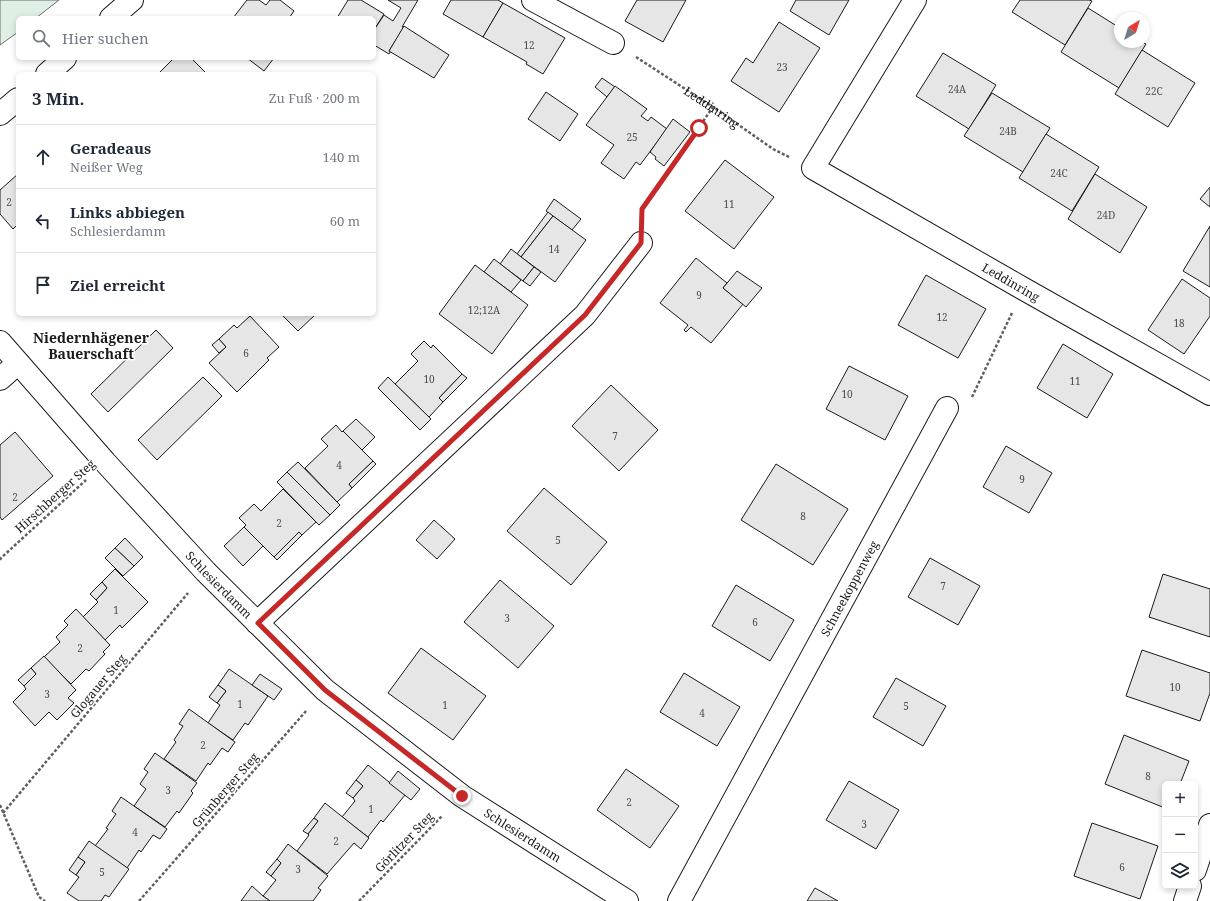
<!DOCTYPE html>
<html lang="de">
<head>
<meta charset="utf-8">
<style>
	:root { --surface:#fff; --page:#f2f2f3; --text:#1f2937; --muted:#747a83; --line:#e0e1e3 }
	body { margin:0; font-family:"Noto Serif",serif; background:var(--page); color:var(--text) }
	.controls { position:absolute; right:12px; bottom:12px; display:grid; overflow:hidden; border-radius:6px; box-shadow:0 2px 6px #0003 }
	.controls button { width:36px; height:36px; display:grid; place-items:center; padding:0; border:0; border-bottom:1px solid var(--line); background:var(--surface); color:var(--text); font:20px sans-serif }
	.compass { position:absolute; left:1114px; top:12px; width:36px; height:36px; border-radius:50%; background:var(--surface); box-shadow:0 2px 6px #0003; rotate:38deg }
	.stop { position:absolute; width:12px; height:12px; margin:-9px; border:3px solid #c62828; border-radius:50%; background:#fff }
	.stop.end { background:#c62828; border-color:#fff; box-shadow:0 1px 4px #0008 }
	.list { margin:0; padding:0; list-style:none }
	h2 { display:flex; justify-content:space-between; align-items:center; height:52px; margin:0; padding:0 16px; font-size:17px }
	h2 small { font-size:13px; font-weight:400; color:var(--muted) }
	.list li { display:grid; grid-template-columns:26px 1fr auto; gap:12px; align-items:center; box-sizing:border-box; height:64px; padding:0 16px; border-top:1px solid var(--line) }
	.list b { display:block; font-size:15px; white-space:nowrap }
	.list p { margin:0; font-size:13px; white-space:nowrap; color:var(--muted) }
	.list em { font-size:13px; font-style:normal; color:var(--muted) }
	.icon { flex:none; width:22px; height:22px; fill:none; stroke:currentColor; stroke-width:2; stroke-linecap:round; stroke-linejoin:round }
	.map { position:relative; flex:none; width:1210px; height:901px; overflow:hidden }
	.search { position:absolute; background:var(--surface); box-shadow:0 2px 6px #0003; left:16px; top:16px; width:360px; height:44px; display:flex; align-items:center; gap:10px; box-sizing:border-box; padding:0 14px; border-radius:6px; color:var(--muted); font-size:15px }
	.panel { position:absolute; background:var(--surface); box-shadow:0 2px 6px #0003; left:16px; top:72px; width:360px; height:244px; border-radius:6px }
	.map>svg:first-child { display:block }
	.green { fill:#e0efe3; stroke:#6a6a6a }
	.building { fill:#e6e6e6; stroke:#1a1a1a }
	.lines { fill:none; stroke-linecap:round; stroke-linejoin:round }
	.minor-casing { stroke:#1a1a1a; stroke-width:24 }
	.major-casing { stroke:#1a1a1a; stroke-width:24 }
	.path { stroke:#5f5f5f; stroke-width:2.5; stroke-dasharray:3 2; stroke-linecap:butt }
	.minor { stroke:#fff; stroke-width:22 }
	.major { stroke:#fff; stroke-width:22 }
	.route { stroke:#c62828; stroke-width:5 }
	.labels { text-anchor:middle; dominant-baseline:central; stroke-width:3; stroke-linejoin:round; paint-order:stroke }
	.number-label { font-size:10px; fill:#4d4d4d }
	.street-label { font-size:12px; fill:#1a1a1a; stroke:#fff }
	.quarter-label { font-size:14px; font-weight:bold; fill:#1a1a1a; stroke:#fff }
</style>
</head>
<body>
<div class="map">
<svg width="1210" height="901" viewBox="0 0 1210 901">
	<rect width="100%" height="100%" fill="#fff"/>
	<polygon class="green" points="0,0 59,0 36,18 18,18 18,32 0,45"/>
	<g class="building">
		<polygon points="247,0 259,0 266,5 270,0 280,0 294,11 289,18 233,18"/>
		<polygon points="348,0 361,0 384,14 374,30 374,18 337,18"/>
		<polygon points="388,0 418,0 402,27 404,27 389,51 391,51 389,54 374,45 374,30 384,15 393,21 401,8"/>
		<polygon points="451,0 498,0 503,3 483,37 443,14"/>
		<polygon points="637,0 686,0 663,42 625,21"/>
		<polygon points="796,0 849,0 829,35 790,11"/>
		<polygon points="1020,0 1089,0 1092,1 1065,45 1012,12"/>
		<polygon points="503,3 565,38 543,74 526,64 527,62 483,37"/>
		<polygon points="1088,8 1120,28 1120,42 1142,42 1146,44 1119,88 1061,52"/>
		<polygon points="779,22 820,48 779,112 731,81 746,58 753,63"/>
		<polygon points="404,26 449,55 434,78 389,51"/>
		<polygon points="1142,50 1195,83 1168,127 1115,94"/>
		<polygon points="943,53 996,85 969,129 916,96"/>
		<polygon points="174,58 191,58 207,74 158,74"/>
		<polygon points="247,58 274,58 264,71"/>
		<polygon points="602,78 615,87 607,97 595,87"/>
		<polygon points="615,86 647,109 641,116 648,121 651,117 667,129 640,165 636,162 624,179 601,163 614,145 586,125"/>
		<polygon points="546,92 578,114 560,141 528,119"/>
		<polygon points="992,93 1050,128 1023,172 964,136"/>
		<polygon points="673,119 690,132 664,166 655,159 656,157 650,152"/>
		<polygon points="1046,134 1099,167 1072,211 1019,178"/>
		<polygon points="725,160 774,197 734,249 685,211"/>
		<polygon points="18,174 18,224 13,229 0,214 0,190"/>
		<polygon points="1095,174 1147,207 1120,253 1068,219"/>
		<polygon points="1210,187 1210,207 1200,199"/>
		<polygon points="554,199 581,219 572,230 546,211"/>
		<polygon points="548,212 553,216 521,257 517,254"/>
		<polygon points="553,216 586,240 555,282 521,257"/>
		<polygon points="1210,226 1210,287 1183,271"/>
		<polygon points="511,249 534,267 523,281 500,264"/>
		<polygon points="696,258 727,283 723,288 743,304 711,343 691,327 686,332 684,330 688,325 660,303"/>
		<polygon points="494,259 521,280 511,292 484,272"/>
		<polygon points="475,265 528,305 492,354 439,314"/>
		<polygon points="534,267 541,272 530,286 523,281"/>
		<polygon points="737,271 762,288 746,307 723,288"/>
		<polygon points="926,275 986,309 958,358 898,325"/>
		<polygon points="1182,279 1210,298 1210,316 1184,354 1148,330"/>
		<polygon points="281,314 316,314 298,331"/>
		<polygon points="250,316 279,347 267,358 269,360 237,392 209,363 226,347 219,339 234,325 237,328"/>
		<polygon points="156,330 173,348 108,412 91,394"/>
		<polygon points="219,339 226,347 219,353 212,345"/>
		<polygon points="424,341 431,348 433,345 462,374 439,398 443,402 429,417 395,384 418,361 411,354"/>
		<polygon points="1063,344 1113,374 1087,418 1037,388"/>
		<polygon points="849,366 908,396 885,440 826,409"/>
		<polygon points="462,374 467,378 443,402 439,398"/>
		<polygon points="203,377 222,396 157,460 138,440"/>
		<polygon points="388,377 431,419 420,430 378,388"/>
		<polygon points="611,385 658,430 619,471 572,426"/>
		<polygon points="356,419 375,437 362,450 343,431"/>
		<polygon points="336,425 342,432 343,431 373,461 349,484 352,488 337,502 305,468 328,446 321,439"/>
		<polygon points="15,432 53,476 2,520 0,517 0,445"/>
		<polygon points="1006,446 1052,473 1029,513 983,487"/>
		<polygon points="373,461 376,464 352,488 349,484"/>
		<polygon points="298,462 340,505 330,515 287,472"/>
		<polygon points="776,464 848,509 813,565 741,520"/>
		<polygon points="287,472 330,515 319,525 277,482"/>
		<polygon points="544,488 607,542 571,585 507,531"/>
		<polygon points="283,489 316,522 302,535 299,532 274,557 244,527 246,525 239,518 254,504 261,511"/>
		<polygon points="434,520 455,539 437,559 416,540"/>
		<polygon points="244,527 263,546 243,566 224,546"/>
		<polygon points="299,532 302,535 277,560 274,557"/>
		<polygon points="125,538 143,557 134,566 115,548"/>
		<polygon points="115,548 134,566 123,576 105,558"/>
		<polygon points="930,558 980,586 958,625 908,597"/>
		<polygon points="115,569 148,602 122,628 120,625 105,640 83,617 98,602 96,600 107,588 102,582"/>
		<polygon points="1163,574 1210,589 1210,637 1149,617"/>
		<polygon points="500,580 554,626 518,668 464,622"/>
		<polygon points="102,582 107,588 96,600 90,594"/>
		<polygon points="736,585 794,620 770,661 712,626"/>
		<polygon points="76,609 110,645 103,652 105,654 89,671 86,669 71,684 44,657 60,642 56,637 68,625 64,621"/>
		<polygon points="421,648 486,696 453,740 388,693"/>
		<polygon points="1142,650 1210,673 1210,693 1200,721 1126,696"/>
		<polygon points="44,656 76,690 68,698 74,703 57,720 49,712 35,726 13,702 26,689 24,686 36,674 31,668"/>
		<polygon points="31,668 36,674 24,686 18,680"/>
		<polygon points="229,669 268,696 248,725 245,723 233,740 208,723 220,705 217,703 226,691 218,685"/>
		<polygon points="684,673 740,707 717,746 660,712"/>
		<polygon points="260,674 282,689 274,700 252,685"/>
		<polygon points="896,678 946,706 923,746 873,717"/>
		<polygon points="218,685 226,691 217,703 209,697"/>
		<polygon points="189,709 235,742 228,752 222,748 210,765 208,763 196,781 164,759 176,742 174,740 183,726 179,724"/>
		<polygon points="1124,735 1189,761 1180,784 1165,784 1165,808 1105,784"/>
		<polygon points="155,753 197,783 191,791 193,793 179,813 177,811 165,827 134,806 146,789 140,784 148,772 144,769"/>
		<polygon points="368,765 405,795 383,822 381,820 368,837 342,817 355,801 353,798 363,786 356,780"/>
		<polygon points="626,769 679,806 650,848 597,810"/>
		<polygon points="398,771 420,789 411,800 389,783"/>
		<polygon points="356,780 363,786 353,798 346,793"/>
		<polygon points="849,781 899,810 876,849 826,820"/>
		<polygon points="121,797 167,829 160,839 153,835 141,852 139,850 127,868 95,846 108,829 106,828 116,814 112,811"/>
		<polygon points="325,803 369,838 361,849 354,843 327,874 297,851 309,835 308,834 318,821 314,818"/>
		<polygon points="314,818 318,821 308,834 303,831"/>
		<polygon points="1092,823 1158,846 1140,899 1074,876"/>
		<polygon points="89,841 129,869 109,897 105,895 101,901 79,901 67,893 79,877 76,875 85,862 78,857"/>
		<polygon points="288,844 328,876 318,888 321,890 313,901 270,901 263,896 276,880 271,876 281,863 277,859"/>
		<polygon points="78,857 85,862 76,875 69,870"/>
		<polygon points="277,859 281,863 271,876 266,872"/>
		<polygon points="252,886 263,896 270,901 241,901"/>
		<polygon points="815,888 838,901 807,901"/>
	</g>
	<g class="lines">
		<defs>
			<g id="minor">
				<polyline points="533,0 613,43"/>
				<path id="s2" d="M 915,0 L 813,168 L 1022,288 L 1210,394"/>
				<path id="s3" d="M 0,342 L 105,462 L 206,572 L 325,690 L 462,796 L 627,901"/>
				<polyline points="0,379 18,363"/>
				<polyline points="257,623 585,315 641,243"/>
				<polyline points="1195,870 1210,825"/>
				<path id="s4" d="M 679,901 L 947,408"/>
				<polyline points="1185,901 1190,886"/>
			</g>
			<g id="major">
				<polyline points="111,18 132,0"/>
				<polyline points="47,74 65,58"/>
				<polyline points="0,114 18,99"/>
			</g>
		</defs>
		<use href="#minor" class="minor-casing"/>
		<use href="#major" class="major-casing"/>
		<g class="path">
			<path id="s1" d="M 636,57 L 713,107 L 773,149 L 789,157"/>
			<polyline points="641,217 642,209 713,107"/>
			<polyline points="972,397 1012,313"/>
			<polyline points="0,560 1,558 86,480"/>
			<polyline points="0,805 39,897 45,901"/>
			<polyline points="3,813 188,593"/>
			<polyline points="139,901 307,710"/>
			<polyline points="359,901 442,816"/>
		</g>
		<use href="#minor" class="minor"/>
		<use href="#major" class="major"/>
	</g>
	<g class="lines">
		<polyline class="route" points="462,796 325,690 258,623 585,315 641,243 642,209 699,128"/>
	</g>
	<g class="labels">
		<g class="number-label">
			<text x="529" y="45">12</text>
			<text x="782" y="67">23</text>
			<text x="957" y="89">24A</text>
			<text x="1154" y="91">22C</text>
			<text x="1008" y="131">24B</text>
			<text x="632" y="137">25</text>
			<text x="1059" y="173">24C</text>
			<text x="9" y="202">2</text>
			<text x="729" y="204">11</text>
			<text x="1106" y="215">24D</text>
			<text x="554" y="249">14</text>
			<text x="699" y="295">9</text>
			<text x="484" y="310">12;12A</text>
			<text x="942" y="317">12</text>
			<text x="1179" y="323">18</text>
			<text x="246" y="353">6</text>
			<text x="429" y="379">10</text>
			<text x="1075" y="381">11</text>
			<text x="847" y="394">10</text>
			<text x="615" y="436">7</text>
			<text x="339" y="465">4</text>
			<text x="1022" y="479">9</text>
			<text x="15" y="497">2</text>
			<text x="803" y="516">8</text>
			<text x="279" y="523">2</text>
			<text x="558" y="540">5</text>
			<text x="943" y="586">7</text>
			<text x="116" y="610">1</text>
			<text x="507" y="618">3</text>
			<text x="755" y="622">6</text>
			<text x="80" y="648">2</text>
			<text x="1175" y="687">10</text>
			<text x="47" y="694">3</text>
			<text x="240" y="704">1</text>
			<text x="445" y="705">1</text>
			<text x="906" y="706">5</text>
			<text x="702" y="713">4</text>
			<text x="203" y="745">2</text>
			<text x="1148" y="776">8</text>
			<text x="168" y="790">3</text>
			<text x="629" y="802">2</text>
			<text x="371" y="809">1</text>
			<text x="864" y="824">3</text>
			<text x="135" y="832">4</text>
			<text x="336" y="841">2</text>
			<text x="1122" y="867">6</text>
			<text x="298" y="869">3</text>
			<text x="102" y="872">5</text>
		</g>
		<g class="street-label">
			<text stroke="none"><textPath href="#s1" startOffset="91">Leddinring</textPath></text>
			<text stroke="none"><textPath href="#s2" startOffset="425">Leddinring</textPath></text>
			<text transform="translate(55 496) rotate(-42)">Hirschberger Steg</text>
			<text stroke="none"><textPath href="#s3" startOffset="327">Schlesierdamm</textPath></text>
			<text stroke="none"><textPath href="#s4" startOffset="356">Schneekoppenweg</textPath></text>
			<text transform="translate(98 686) rotate(-50)">Glogauer Steg</text>
			<text transform="translate(225 790) rotate(-49)">Grünberger Steg</text>
			<text stroke="none"><textPath href="#s3" startOffset="722">Schlesierdamm</textPath></text>
			<text transform="translate(404 842) rotate(-46)">Görlitzer Steg</text>
		</g>
		<g class="quarter-label">
			<text x="91" y="337">Niedernhägener<tspan x="91" dy="16">Bauerschaft</tspan></text>
		</g>
	</g>
</svg>
<div class="controls">
<button>+</button>
<button>−</button>
<button><svg class="icon" aria-label="layers" viewBox="0 0 24 24"><path d="M12 4l9 5-9 5-9-5zM3 14l9 5 9-5"/></svg></button>
</div>
<svg class="compass" viewBox="-18 -18 36 36"><path d="M0-13l5 13h-10z" fill="#e53935"/><path d="M0 13l5-13h-10z" fill="#747a83"/></svg>
<div class="stop" style="left:699px;top:128px"></div>
<div class="stop end" style="left:462px;top:796px"></div>
<div class="search"><svg class="icon" aria-label="search" viewBox="0 0 24 24"><circle cx="10" cy="10" r="6"/><path d="M15 15l6 6"/></svg>Hier suchen</div>
<section class="panel">
<h2>3 Min.<small>Zu Fuß · 200 m</small></h2>
<ul class="list">
<li><svg class="icon" aria-label="ahead" viewBox="0 0 24 24"><path d="M12 20V5M6 11l6-6 6 6"/></svg><div><b>Geradeaus</b><p>Neißer Weg</p></div><em>140 m</em></li>
<li><svg class="icon" aria-label="left" viewBox="0 0 24 24"><path d="M17 20v-9H6M10 6l-5 5 5 5"/></svg><div><b>Links abbiegen</b><p>Schlesierdamm</p></div><em>60 m</em></li>
<li><svg class="icon" aria-label="arrive" viewBox="0 0 24 24"><path d="M6 21V4h12l-3 4 3 4H6"/></svg><div><b>Ziel erreicht</b></div></li>
</ul>
</section>
</div>
</body>
</html>
